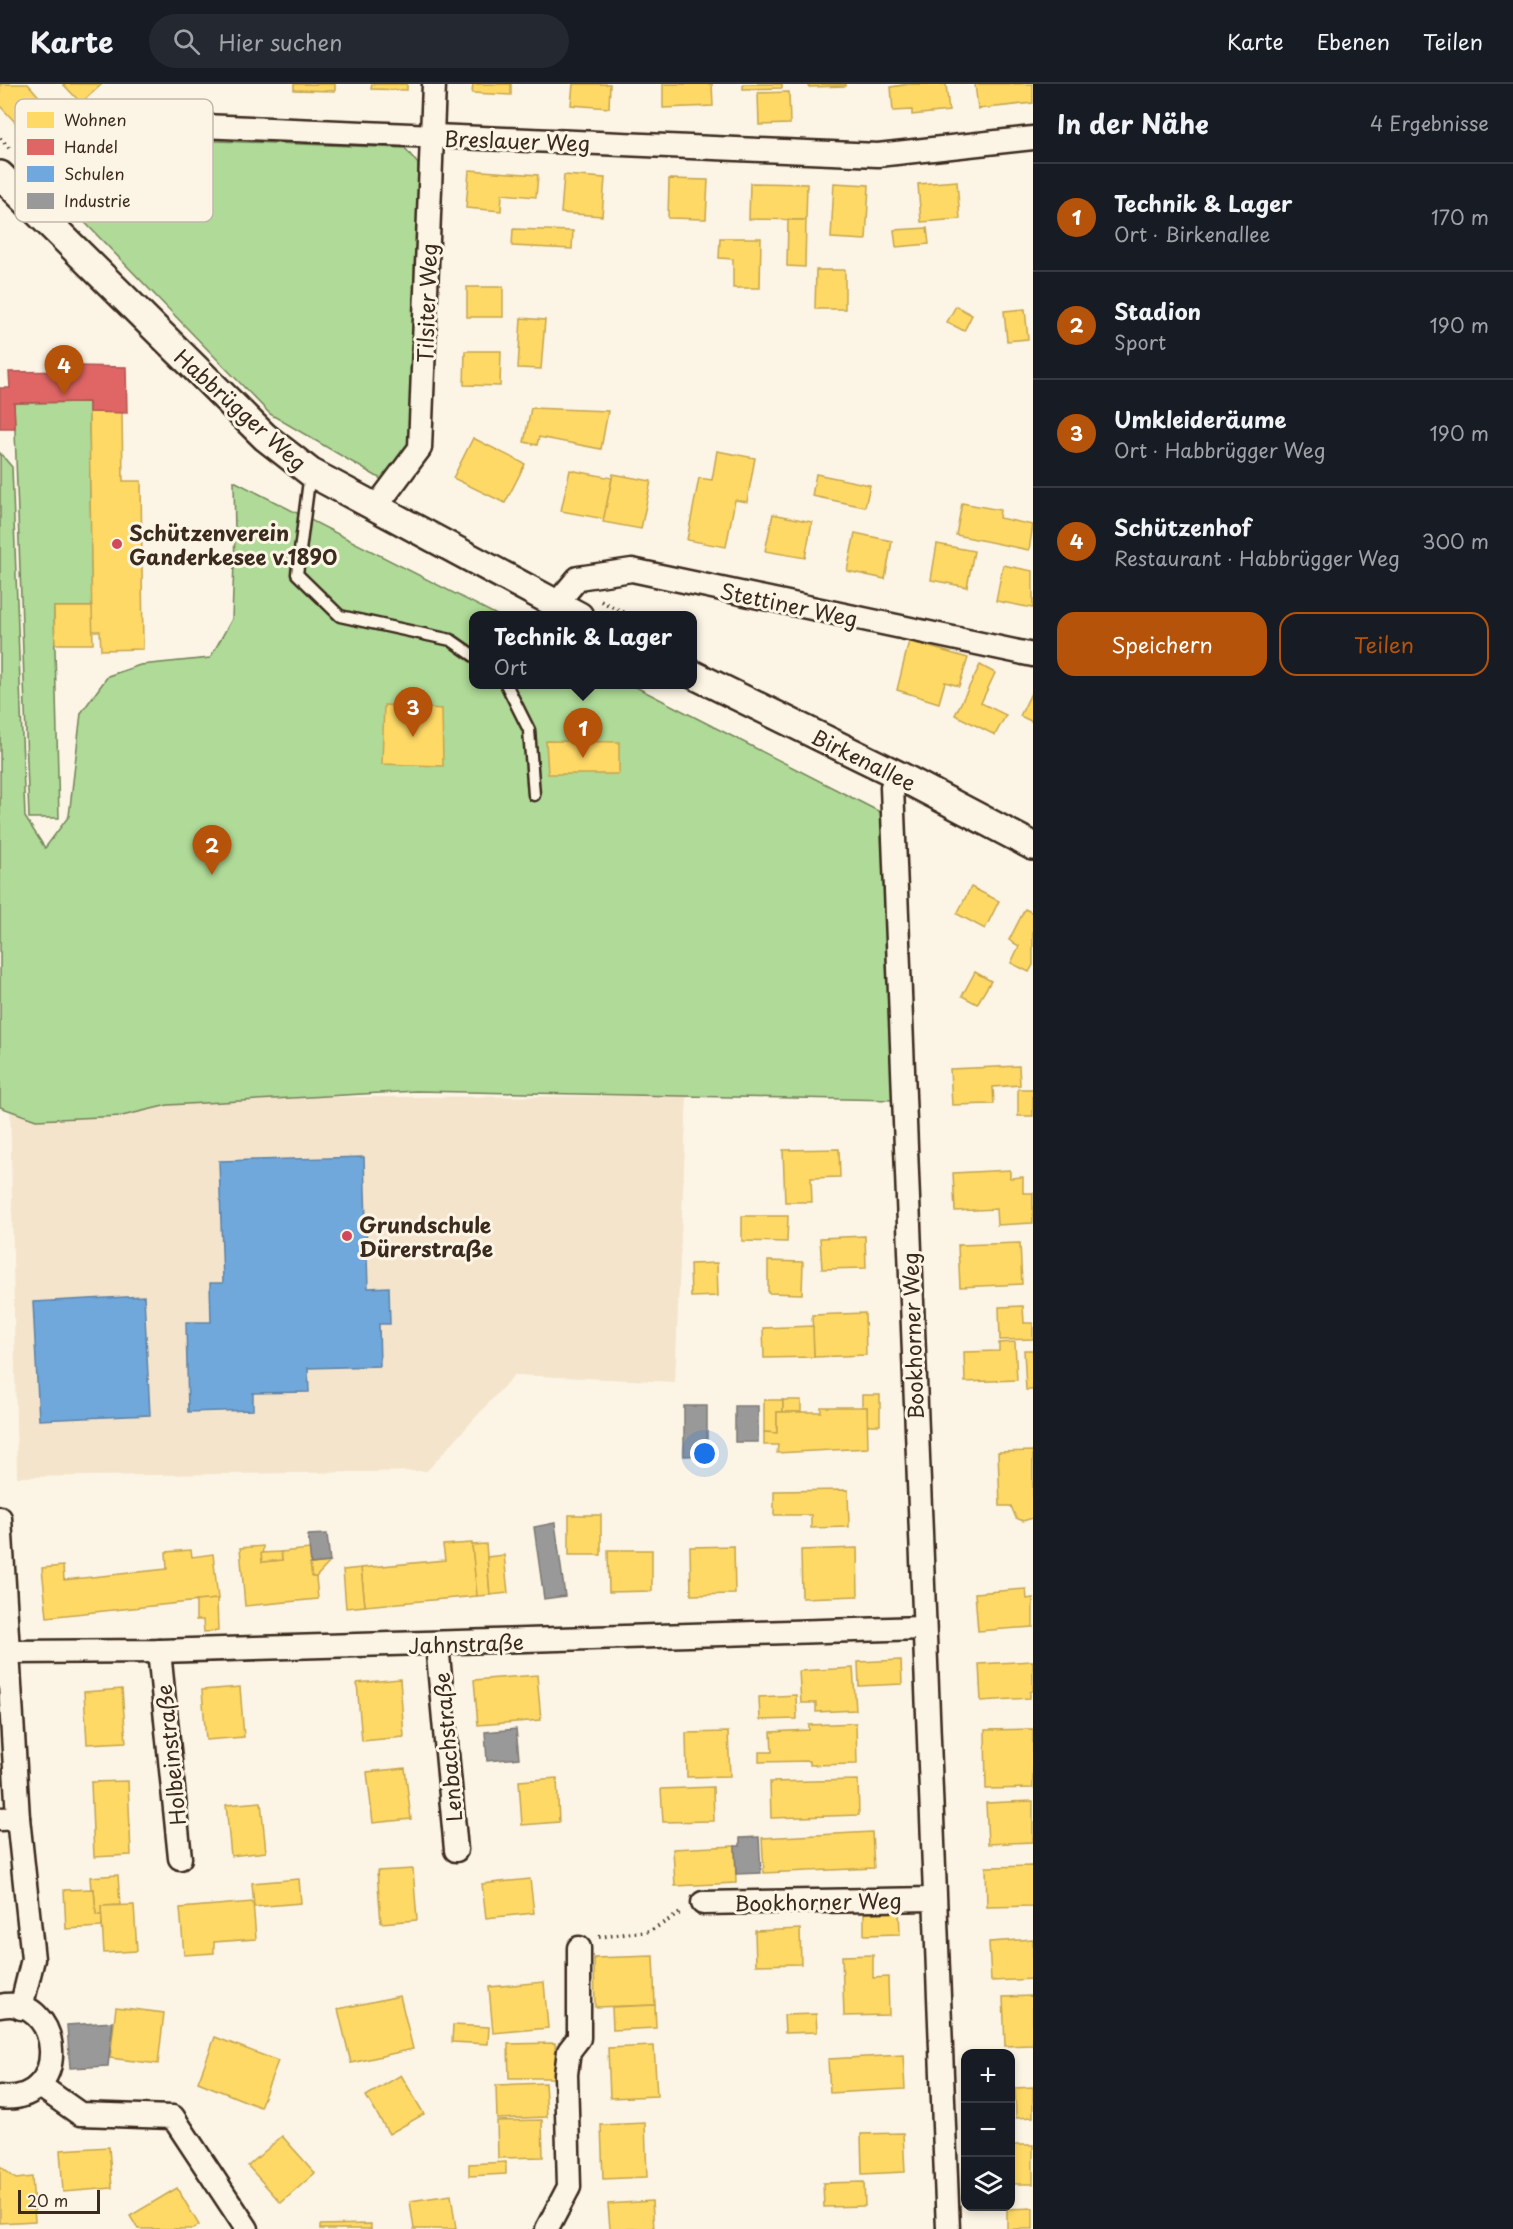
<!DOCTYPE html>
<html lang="de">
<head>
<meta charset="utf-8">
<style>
	:root { --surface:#171b24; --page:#242831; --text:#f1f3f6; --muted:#9ea1a6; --line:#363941; --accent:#b45309 }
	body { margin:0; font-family:"Playpen Sans",sans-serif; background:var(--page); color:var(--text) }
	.controls { position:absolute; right:18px; bottom:18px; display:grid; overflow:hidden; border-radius:12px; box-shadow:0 3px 9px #0003 }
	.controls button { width:54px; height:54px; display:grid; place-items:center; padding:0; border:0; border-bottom:2px solid var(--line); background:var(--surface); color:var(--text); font:30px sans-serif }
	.scale { position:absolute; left:18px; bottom:15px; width:82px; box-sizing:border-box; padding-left:6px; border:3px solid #3b2a1e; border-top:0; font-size:16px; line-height:21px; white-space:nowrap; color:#3b2a1e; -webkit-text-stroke:4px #fcf5e5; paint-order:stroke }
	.you { position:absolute; left:705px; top:1370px; width:21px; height:21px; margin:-15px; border:4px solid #fff; border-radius:50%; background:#1a73e8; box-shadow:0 0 0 9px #1a73e833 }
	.badge { display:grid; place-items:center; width:39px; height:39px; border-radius:50%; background:var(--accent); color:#fff; font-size:20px; font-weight:700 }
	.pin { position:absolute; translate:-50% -50px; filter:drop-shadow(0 2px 3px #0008) }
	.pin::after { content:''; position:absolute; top:32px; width:21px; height:18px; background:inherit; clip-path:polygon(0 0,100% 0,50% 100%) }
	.popup { position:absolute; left:469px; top:527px; width:228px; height:78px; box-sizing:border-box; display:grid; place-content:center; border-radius:12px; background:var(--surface); filter:drop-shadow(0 2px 4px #0005); font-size:20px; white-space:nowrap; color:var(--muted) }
	.popup b { font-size:22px; color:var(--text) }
	.popup::after { content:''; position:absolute; left:50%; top:100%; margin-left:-12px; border:12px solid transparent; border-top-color:var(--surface) }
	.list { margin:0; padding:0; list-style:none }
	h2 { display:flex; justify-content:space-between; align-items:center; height:78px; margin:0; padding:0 24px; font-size:26px }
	h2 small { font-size:20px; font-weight:400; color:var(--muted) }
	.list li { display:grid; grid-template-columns:39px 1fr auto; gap:18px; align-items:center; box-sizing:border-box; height:108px; padding:0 24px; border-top:2px solid var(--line) }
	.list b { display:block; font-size:22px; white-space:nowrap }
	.list p { margin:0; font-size:20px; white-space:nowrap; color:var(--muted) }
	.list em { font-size:20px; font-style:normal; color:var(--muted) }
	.actions { display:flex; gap:12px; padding:18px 24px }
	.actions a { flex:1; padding:14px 0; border:2px solid var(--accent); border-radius:18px; text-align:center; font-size:21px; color:var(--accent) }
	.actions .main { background:var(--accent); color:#fff }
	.icon { flex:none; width:33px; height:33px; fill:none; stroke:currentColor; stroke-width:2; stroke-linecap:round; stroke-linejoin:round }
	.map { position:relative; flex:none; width:1033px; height:2145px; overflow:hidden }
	header { display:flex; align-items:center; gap:36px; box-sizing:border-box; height:84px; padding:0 30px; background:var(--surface); border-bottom:2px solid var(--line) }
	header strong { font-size:28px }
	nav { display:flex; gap:33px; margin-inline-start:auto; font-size:21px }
	.search { width:420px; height:54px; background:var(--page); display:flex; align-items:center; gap:15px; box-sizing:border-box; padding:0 21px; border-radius:33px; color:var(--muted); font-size:22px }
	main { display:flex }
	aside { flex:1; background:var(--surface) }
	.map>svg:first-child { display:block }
	.built { fill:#f4e4cc }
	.green { fill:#afda97; stroke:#75825a; stroke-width:1.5 }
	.homes { fill:#ffd966; stroke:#c4a450; stroke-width:1.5 }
	.shops { fill:#e06666; stroke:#ae5450; stroke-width:1.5 }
	.schools { fill:#6fa8dc; stroke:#5f82a3; stroke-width:1.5 }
	.industry { fill:#999; stroke:#7d7874; stroke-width:1.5 }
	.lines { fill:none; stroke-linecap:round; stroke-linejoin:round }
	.service-casing { stroke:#3b2a1e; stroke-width:15 }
	.minor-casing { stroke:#3b2a1e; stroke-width:27 }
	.tertiary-casing { stroke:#3b2a1e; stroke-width:32 }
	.path { stroke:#3b2a1e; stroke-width:4; stroke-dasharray:1.5 4.5; stroke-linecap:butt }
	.service { stroke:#fcf5e5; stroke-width:10 }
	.minor { stroke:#fcf5e5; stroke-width:22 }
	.tertiary { stroke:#fcf5e5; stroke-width:27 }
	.poi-dot { fill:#d1495b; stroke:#fcf5e5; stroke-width:2 }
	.labels { text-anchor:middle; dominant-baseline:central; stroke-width:6; stroke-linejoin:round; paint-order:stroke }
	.street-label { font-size:21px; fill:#3b2a1e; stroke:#fcf5e5 }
	.poi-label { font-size:21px; font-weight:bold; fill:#3b2a1e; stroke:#fcf5e5; text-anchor:start }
	.key { fill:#fcf5e5; stroke:#c2b8a9; stroke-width:1.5 }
	.key-label { font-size:16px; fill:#3b2a1e }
</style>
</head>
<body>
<header>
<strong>Karte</strong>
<div class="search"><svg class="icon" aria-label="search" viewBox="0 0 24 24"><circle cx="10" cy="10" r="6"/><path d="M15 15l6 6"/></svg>Hier suchen</div>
<nav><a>Karte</a><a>Ebenen</a><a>Teilen</a></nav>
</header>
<main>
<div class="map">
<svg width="1033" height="2145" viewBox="0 0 1033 2145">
	<rect width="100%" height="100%" fill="#fcf5e5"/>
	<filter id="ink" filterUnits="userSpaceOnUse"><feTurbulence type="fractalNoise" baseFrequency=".0167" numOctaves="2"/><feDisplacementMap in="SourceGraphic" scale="12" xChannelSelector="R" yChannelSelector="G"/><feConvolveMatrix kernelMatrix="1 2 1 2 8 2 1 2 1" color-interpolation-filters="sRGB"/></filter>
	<g filter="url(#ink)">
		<polygon class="built" points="687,1012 675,1298 514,1291 427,1387 17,1393 10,1014"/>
		<g class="green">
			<polygon points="137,54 405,64 418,80 415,361 386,398 270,330 68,121"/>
			<polygon points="89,318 92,523 54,523 59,734 29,734 14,319"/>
			<polygon points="0,369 12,383 25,733 45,764 69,732 81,629 108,592 140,581 210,574 232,535 235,449 234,397 497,531 474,532 474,600 632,601 882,729 895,1016 416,1007 168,1021 122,1032 36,1036 0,1023"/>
		</g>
		<g class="homes">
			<polygon points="0,0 28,0 42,16 16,39 0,22"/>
			<polygon points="63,0 102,0 81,19"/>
			<polygon points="294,0 335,0 335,7 294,6"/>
			<polygon points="372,0 407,0 407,6 371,5"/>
			<polygon points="473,0 511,0 511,11 472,9"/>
			<polygon points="573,0 610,0 609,24 571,21"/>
			<polygon points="663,0 712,0 713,22 663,24"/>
			<polygon points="743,0 782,0 782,4 743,5"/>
			<polygon points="809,0 846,0 846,2 809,3"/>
			<polygon points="909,0 946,0 949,27 912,31 912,26 893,27 891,3"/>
			<polygon points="975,0 1033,0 1033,19 978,25"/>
			<polygon points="789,8 790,40 759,41 758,9"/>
			<polygon points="42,16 66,41 40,65 16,39"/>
			<polygon points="469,86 538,91 536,113 502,110 501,127 466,124"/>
			<polygon points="564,91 605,94 602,132 561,129"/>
			<polygon points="669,95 708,96 706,135 668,134"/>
			<polygon points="957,97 960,135 921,138 918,100"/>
			<polygon points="750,99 807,100 806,136 749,135"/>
			<polygon points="834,99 869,101 866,156 831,154"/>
			<polygon points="788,136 806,136 805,183 787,182"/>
			<polygon points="927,144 929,160 896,163 894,146"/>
			<polygon points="513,145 573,147 572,165 512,162"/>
			<polygon points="720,154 761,154 760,204 733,204 733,175 719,174"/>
			<polygon points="816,186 845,186 845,225 815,225"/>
			<rect x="467" y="203" width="36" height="30"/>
			<polygon points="956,222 972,231 964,247 947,238"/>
			<polygon points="1025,225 1028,255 1007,257 1004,227"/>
			<polygon points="521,234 545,236 541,285 518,284"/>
			<polygon points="465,267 501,267 500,302 464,301"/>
			<polygon points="531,324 608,327 601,365 539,353 537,361 524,358"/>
			<polygon points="89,328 122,328 123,397 141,397 143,565 101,566 100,547 92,547"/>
			<polygon points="473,354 525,380 505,419 453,394"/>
			<polygon points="717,367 755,374 747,418 735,416 726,463 687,456 699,394 712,396"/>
			<polygon points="570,386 612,394 604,435 561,427"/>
			<polygon points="613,390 651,397 641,445 603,438"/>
			<polygon points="816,390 870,401 865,423 812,412"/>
			<polygon points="962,419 1000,426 999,434 1033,441 1029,466 956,451"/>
			<polygon points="773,430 812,438 805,474 765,467"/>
			<polygon points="855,449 892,457 885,495 847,487"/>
			<polygon points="937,460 974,467 967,503 931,496"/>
			<polygon points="1003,481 1033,487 1033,524 996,517"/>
			<polygon points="54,523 92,523 93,560 55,560"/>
			<polygon points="909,557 968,574 959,602 945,598 939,619 897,606"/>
			<polygon points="980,581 995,589 981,619 1006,631 995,651 955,631"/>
			<polygon points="1033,605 1033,638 1020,632"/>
			<polygon points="384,621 442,625 443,682 382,680"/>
			<polygon points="546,657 619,658 619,690 548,690"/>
			<polygon points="971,803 999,817 985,845 957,830"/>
			<polygon points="1025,825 1033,829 1033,881 1029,888 1011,879 1019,862 1009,856"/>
			<polygon points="975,888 991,897 977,920 962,912"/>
			<polygon points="1019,982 1020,1001 993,1003 994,1020 952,1021 950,985"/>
			<rect x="1018" y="1005" width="15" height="27"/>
			<polygon points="839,1065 840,1093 811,1094 812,1118 785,1118 783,1066"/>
			<polygon points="1010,1086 1010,1094 1023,1093 1023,1109 1033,1109 1033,1139 997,1141 996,1125 955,1127 953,1089"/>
			<polygon points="742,1132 788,1132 787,1158 742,1157"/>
			<polygon points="865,1152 866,1184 822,1185 820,1154"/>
			<polygon points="1020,1159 1022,1200 960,1203 958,1161"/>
			<polygon points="768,1177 803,1178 802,1210 768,1209"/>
			<polygon points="717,1179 718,1212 691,1213 690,1180"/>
			<polygon points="1023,1222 1024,1239 1033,1239 1033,1255 1000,1256 999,1223"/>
			<polygon points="865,1229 866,1271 814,1273 812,1231"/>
			<polygon points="813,1242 814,1273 764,1274 763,1244"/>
			<polygon points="1015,1258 1017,1296 965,1298 964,1268 999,1267 999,1259"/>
			<polygon points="1024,1266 1033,1266 1033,1306 1026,1306"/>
			<polygon points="862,1311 880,1311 880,1341 867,1341 867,1323 862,1323"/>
			<polygon points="764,1316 783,1316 783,1328 777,1328 777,1349 764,1348"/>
			<rect x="783" y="1316" width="18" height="12"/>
			<polygon points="821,1323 867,1323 868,1364 777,1369 778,1361 764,1361 764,1348 777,1349 777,1328 821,1328"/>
			<polygon points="1033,1367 1033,1434 1023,1437 1016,1434 1011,1422 1000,1422 998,1368"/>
			<polygon points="848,1406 849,1443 811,1444 811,1431 774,1431 774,1407"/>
			<rect x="569" y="1431" width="32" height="40"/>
			<polygon points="472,1459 477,1512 365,1522 361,1484 445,1476 443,1461"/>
			<polygon points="486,1460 490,1511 477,1512 472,1461"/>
			<polygon points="263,1462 262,1478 282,1476 281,1468 310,1465 312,1493 316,1493 318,1515 245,1522 240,1464"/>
			<polygon points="734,1462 735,1510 691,1511 690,1463"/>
			<polygon points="857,1464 858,1512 802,1514 801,1466"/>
			<polygon points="191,1466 192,1473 213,1470 218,1515 47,1533 42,1484 63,1482 64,1496 167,1485 166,1468"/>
			<polygon points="608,1466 652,1466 652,1507 609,1508"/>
			<polygon points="281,1468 282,1476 262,1478 261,1469"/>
			<polygon points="504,1471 508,1509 490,1511 487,1473"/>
			<polygon points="330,1478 316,1493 312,1493 310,1480"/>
			<polygon points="361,1484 365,1522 346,1524 343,1486"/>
			<polygon points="1026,1505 1027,1515 1033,1514 1033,1543 978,1547 975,1509"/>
			<polygon points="217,1515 218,1547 204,1548 203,1536 196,1536 196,1517"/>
			<polygon points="901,1576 902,1600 859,1602 858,1578"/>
			<polygon points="1033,1577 1033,1607 1030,1608 1030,1614 981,1617 979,1580"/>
			<polygon points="853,1584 856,1626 816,1628 816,1619 801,1619 799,1587"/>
			<polygon points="537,1591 541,1636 478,1641 474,1596"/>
			<polygon points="400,1595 404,1653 362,1657 357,1599"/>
			<polygon points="240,1603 244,1653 206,1656 202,1606"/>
			<polygon points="122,1605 126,1658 87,1660 84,1608"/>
			<polygon points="796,1611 797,1635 760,1636 759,1613"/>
			<polygon points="856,1639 857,1680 810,1681 810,1677 759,1678 759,1668 772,1668 771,1648 809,1646 809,1641"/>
			<polygon points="1033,1645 1033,1704 986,1705 985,1646"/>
			<polygon points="728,1648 730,1692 687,1693 686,1649"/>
			<polygon points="405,1684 411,1735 373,1739 367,1688"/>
			<polygon points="557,1694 559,1738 522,1741 519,1697"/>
			<polygon points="858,1696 859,1731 771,1734 770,1698"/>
			<polygon points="128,1697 131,1771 94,1773 91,1698"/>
			<polygon points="713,1703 714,1737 663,1738 661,1705"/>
			<polygon points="1033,1717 1033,1758 988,1760 986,1719"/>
			<polygon points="261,1718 266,1768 231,1772 226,1721"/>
			<polygon points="872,1748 874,1784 764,1789 762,1754"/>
			<polygon points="735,1762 736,1799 675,1802 673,1765"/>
			<polygon points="1033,1782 1033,1822 987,1823 986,1783"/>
			<polygon points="413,1785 417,1836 381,1839 377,1787"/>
			<polygon points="118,1791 120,1821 101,1822 102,1831 96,1831 94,1805 91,1805 90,1793"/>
			<polygon points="299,1795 301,1819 254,1823 252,1799"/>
			<polygon points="530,1795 534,1829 486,1834 482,1800"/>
			<polygon points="94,1805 96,1831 102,1831 102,1843 66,1845 64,1806"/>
			<polygon points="253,1818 256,1855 214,1858 214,1869 184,1871 180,1824"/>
			<polygon points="134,1821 137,1867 104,1869 101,1822"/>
			<polygon points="899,1825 900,1850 864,1851 864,1826"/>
			<polygon points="800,1845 801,1880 756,1881 755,1847"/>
			<polygon points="1033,1855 1033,1895 991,1897 989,1858"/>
			<polygon points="873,1871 873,1894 888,1893 889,1931 844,1932 842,1872"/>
			<polygon points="653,1872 655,1921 595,1923 594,1874"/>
			<polygon points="544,1898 548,1944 493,1949 489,1903"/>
			<polygon points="400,1912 413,1965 351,1979 338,1925"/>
			<polygon points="1033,1912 1033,1961 1005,1962 1003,1913"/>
			<polygon points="655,1921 656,1944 613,1946 612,1923"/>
			<polygon points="116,1923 164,1929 158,1980 110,1974"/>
			<polygon points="816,1930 817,1948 785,1949 784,1931"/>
			<polygon points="453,1941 489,1943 488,1960 452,1958"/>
			<polygon points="215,1953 278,1977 260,2023 198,1998"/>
			<polygon points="555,1959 556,1994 509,1994 508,1960"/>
			<polygon points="654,1962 657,2012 610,2014 608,1964"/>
			<polygon points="903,1971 905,2005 830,2009 828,1975"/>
			<polygon points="401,1991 424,2030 389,2050 366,2012"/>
			<polygon points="545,1999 547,2033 497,2035 496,2001"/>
			<polygon points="1033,2003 1033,2033 1016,2034 1015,2004"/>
			<polygon points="542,2036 543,2073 498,2074 497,2037"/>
			<polygon points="645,2039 647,2093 603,2095 601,2041"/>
			<polygon points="903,2049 905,2088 862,2090 861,2050"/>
			<polygon points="282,2052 315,2089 281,2119 248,2082"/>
			<rect x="1010" y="2061" width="23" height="39"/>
			<polygon points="109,2063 112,2104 63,2108 60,2066"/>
			<polygon points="506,2078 506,2090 469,2092 469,2080"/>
			<polygon points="0,2082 16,2095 32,2093 35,2137 0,2139"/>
			<polygon points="864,2098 865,2122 824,2123 823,2099"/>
			<polygon points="177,2104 199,2141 193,2145 138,2145 130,2132"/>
			<polygon points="451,2111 456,2145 414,2145 410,2117"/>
			<polygon points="652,2117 654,2145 610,2145 608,2120"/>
			<polygon points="1033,2124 1033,2145 1007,2145 1007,2125"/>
			<polygon points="371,2140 371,2145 320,2145 320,2141"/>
		</g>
		<polygon class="shops" points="77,282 126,283 127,329 89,328 89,318 14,319 15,344 0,344 0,304 10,304 9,288 78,287"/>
		<g class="schools">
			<polygon points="364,1073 368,1204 389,1203 390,1240 379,1240 380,1282 308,1284 309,1308 253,1309 253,1326 188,1328 186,1238 211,1238 210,1199 223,1199 219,1077"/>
			<polygon points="144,1212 150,1331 39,1336 33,1218"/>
		</g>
		<g class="industry">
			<polygon points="684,1322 707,1322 707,1371 684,1372"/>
			<rect x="735" y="1322" width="23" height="36"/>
			<polygon points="555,1439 565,1512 544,1515 534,1443"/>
			<polygon points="327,1450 330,1478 311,1480 308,1451"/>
			<polygon points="516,1645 519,1674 487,1677 485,1648"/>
			<polygon points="759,1753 761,1789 736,1790 735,1762 740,1762 740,1754"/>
			<polygon points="113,1938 108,1982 70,1984 67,1941"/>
		</g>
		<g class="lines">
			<defs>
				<g id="service">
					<polyline points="310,389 297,490 340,532 451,556 474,572"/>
					<polyline points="506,600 529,646 534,711"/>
				</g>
				<g id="minor">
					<polyline points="40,133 132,39 878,71 1033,54"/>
					<polyline points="376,423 420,364 434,0"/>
					<polyline points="557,519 578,494 632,486 1033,571"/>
					<polyline points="898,691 892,703 948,2145"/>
					<polyline points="0,1434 18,1734 0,1735"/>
					<polyline points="437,1560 456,1766"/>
					<polyline points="159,1567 180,1774"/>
					<polyline points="8,1568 159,1567 923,1544"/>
					<polyline points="18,1734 33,1875 21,1924"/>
					<polyline points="703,1819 934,1815"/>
					<path d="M 0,1922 C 63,1909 73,2021 0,2013"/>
					<polyline points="39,2001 80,2030 173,2033 247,2145"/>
					<polyline points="547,2145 569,2103 566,1990 569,1967 579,1954 579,1864"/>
				</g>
				<g id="tertiary">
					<polyline points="0,91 265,353 310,388 579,532"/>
					<polyline points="692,590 898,691 1033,762"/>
				</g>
			</defs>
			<use href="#service" class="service-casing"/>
			<use href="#minor" class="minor-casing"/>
			<use href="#tertiary" class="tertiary-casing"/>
			<g class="path">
				<polyline points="0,54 12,67"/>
				<polyline points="601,517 631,532"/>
				<polyline points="599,1853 650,1847 682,1828"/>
			</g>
			<use href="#service" class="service"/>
			<use href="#minor" class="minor"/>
			<use href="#tertiary" class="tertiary"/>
		</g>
	</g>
	<g class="poi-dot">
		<circle cx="117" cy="460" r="6"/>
		<circle cx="347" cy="1152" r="6"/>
	</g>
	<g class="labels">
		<g class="street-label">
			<text transform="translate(517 56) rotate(2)">Breslauer Weg</text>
			<text transform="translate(426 219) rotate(-88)">Tilsiter Weg</text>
			<text transform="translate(241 325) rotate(42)">Habbrügger Weg</text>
			<text transform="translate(789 520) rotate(12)">Stettiner Weg</text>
			<text transform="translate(864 675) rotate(26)">Birkenallee</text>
			<text transform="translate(912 1252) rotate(-92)">Bookhorner Weg</text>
			<text transform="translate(466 1559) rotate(-2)">Jahnstraße</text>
			<text transform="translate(447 1663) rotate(-95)">Lenbachstraße</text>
			<text transform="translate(170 1671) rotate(-96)">Holbeinstraße</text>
			<text transform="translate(818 1817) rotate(-1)">Bookhorner Weg</text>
		</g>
		<g class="poi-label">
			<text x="129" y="448">Schützenverein<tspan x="129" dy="24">Ganderkesee v.1890</tspan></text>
			<text x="359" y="1140">Grundschule<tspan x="359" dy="24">Dürerstraße</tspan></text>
		</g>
	</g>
	<rect x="15" y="15" width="198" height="123" rx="9" class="key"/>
	<rect x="27" y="28" width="27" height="16" fill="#ffd966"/>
	<rect x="27" y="55" width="27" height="16" fill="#e06666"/>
	<rect x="27" y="82" width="27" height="16" fill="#6fa8dc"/>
	<rect x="27" y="109" width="27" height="16" fill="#999"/>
	<g class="key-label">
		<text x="64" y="42">Wohnen</text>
		<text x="64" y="69">Handel</text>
		<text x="64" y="96">Schulen</text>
		<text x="64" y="123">Industrie</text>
	</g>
</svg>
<div class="controls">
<button>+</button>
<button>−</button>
<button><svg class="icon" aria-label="layers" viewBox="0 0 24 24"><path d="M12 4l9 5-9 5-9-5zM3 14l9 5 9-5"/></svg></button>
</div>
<div class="scale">20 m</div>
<div class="you"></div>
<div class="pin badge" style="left:583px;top:674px">1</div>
<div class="popup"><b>Technik &amp; Lager</b>Ort</div>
<div class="pin badge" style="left:212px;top:791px">2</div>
<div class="pin badge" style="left:413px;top:653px">3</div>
<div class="pin badge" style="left:64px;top:311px">4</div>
</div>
<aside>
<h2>In der Nähe<small>4 Ergebnisse</small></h2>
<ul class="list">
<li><span class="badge">1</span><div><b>Technik &amp; Lager</b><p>Ort · Birkenallee</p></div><em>170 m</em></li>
<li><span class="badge">2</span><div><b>Stadion</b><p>Sport</p></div><em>190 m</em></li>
<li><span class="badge">3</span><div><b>Umkleideräume</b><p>Ort · Habbrügger Weg</p></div><em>190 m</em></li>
<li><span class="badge">4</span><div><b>Schützenhof</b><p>Restaurant · Habbrügger Weg</p></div><em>300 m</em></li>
</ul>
<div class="actions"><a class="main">Speichern</a><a>Teilen</a></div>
</aside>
</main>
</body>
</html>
